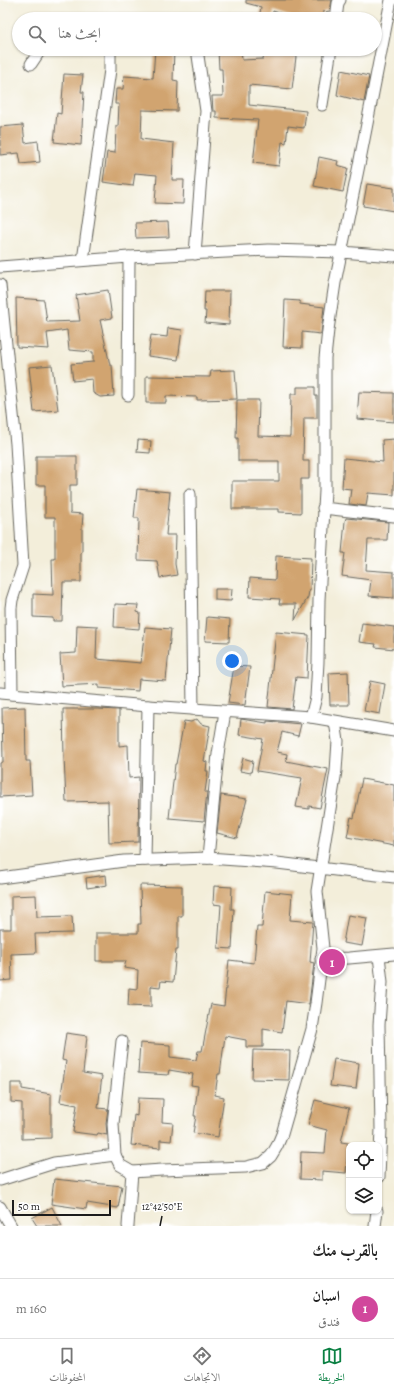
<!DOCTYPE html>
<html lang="ar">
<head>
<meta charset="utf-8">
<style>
	:root { --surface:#fff; --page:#f2f2f2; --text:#222; --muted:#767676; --line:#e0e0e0; --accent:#0b8043 }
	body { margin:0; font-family:Alegreya,Amiri,serif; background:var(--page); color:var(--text); direction:rtl }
	.controls { position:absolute; right:12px; bottom:12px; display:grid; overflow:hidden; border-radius:8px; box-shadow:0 1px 3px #0004 }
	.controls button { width:36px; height:36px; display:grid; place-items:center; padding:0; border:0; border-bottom:1px solid var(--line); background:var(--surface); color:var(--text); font:20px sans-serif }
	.scale { position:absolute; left:12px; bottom:10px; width:99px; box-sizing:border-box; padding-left:4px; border:2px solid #1c1c1c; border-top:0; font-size:11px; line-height:14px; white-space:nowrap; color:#1c1c1c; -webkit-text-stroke:3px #fff; paint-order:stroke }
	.you { position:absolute; left:232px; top:661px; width:14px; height:14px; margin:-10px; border:3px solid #fff; border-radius:50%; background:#1a73e8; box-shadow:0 0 0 6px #1a73e833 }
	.badge { display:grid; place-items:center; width:26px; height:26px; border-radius:50%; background:var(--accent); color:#fff; font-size:13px; font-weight:700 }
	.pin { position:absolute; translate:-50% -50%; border:2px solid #fff; box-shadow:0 1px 4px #0006 }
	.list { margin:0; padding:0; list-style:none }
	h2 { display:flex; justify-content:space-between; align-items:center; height:52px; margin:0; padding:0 16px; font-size:17px }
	h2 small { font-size:13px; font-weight:400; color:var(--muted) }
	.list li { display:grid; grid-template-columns:26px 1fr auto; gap:12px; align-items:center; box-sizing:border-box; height:60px; padding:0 16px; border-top:1px solid var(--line) }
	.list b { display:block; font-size:15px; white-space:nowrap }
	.list p { margin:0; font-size:13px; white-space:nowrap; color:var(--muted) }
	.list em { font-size:13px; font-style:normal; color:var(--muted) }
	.icon { flex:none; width:22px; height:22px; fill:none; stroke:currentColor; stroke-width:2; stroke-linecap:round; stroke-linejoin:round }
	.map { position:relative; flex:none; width:394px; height:1226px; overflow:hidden; direction:ltr }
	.search { position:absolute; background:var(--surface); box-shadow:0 1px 3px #0004; left:12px; right:12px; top:12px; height:44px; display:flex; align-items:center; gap:10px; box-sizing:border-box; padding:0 14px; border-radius:22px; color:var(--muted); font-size:15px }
	.sheet { height:112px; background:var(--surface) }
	nav { display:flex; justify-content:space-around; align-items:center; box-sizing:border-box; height:56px; border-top:1px solid var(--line); background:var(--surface); font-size:11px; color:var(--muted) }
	nav a { display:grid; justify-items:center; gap:2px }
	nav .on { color:var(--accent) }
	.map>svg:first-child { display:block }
	.building { fill:#d1a46f }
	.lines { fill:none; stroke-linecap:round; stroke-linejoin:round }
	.street-casing { stroke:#67665e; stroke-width:13 }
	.street { stroke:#fff; stroke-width:11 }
	.ticks { fill:none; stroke:#1c1c1c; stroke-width:1.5 }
	.ticks-label { font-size:10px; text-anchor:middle; fill:#1c1c1c; stroke:#fff; stroke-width:3; stroke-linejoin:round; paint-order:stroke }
</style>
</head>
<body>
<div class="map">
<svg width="394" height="1226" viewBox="0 0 394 1226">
	<rect width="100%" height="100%" fill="#fff"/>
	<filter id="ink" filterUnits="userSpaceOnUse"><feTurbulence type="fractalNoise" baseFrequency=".025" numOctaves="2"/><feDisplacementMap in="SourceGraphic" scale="8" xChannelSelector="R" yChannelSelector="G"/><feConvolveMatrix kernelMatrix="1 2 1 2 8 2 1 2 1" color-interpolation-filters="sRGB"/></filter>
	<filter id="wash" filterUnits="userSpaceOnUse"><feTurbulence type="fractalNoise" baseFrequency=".012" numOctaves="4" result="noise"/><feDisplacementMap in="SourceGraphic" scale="16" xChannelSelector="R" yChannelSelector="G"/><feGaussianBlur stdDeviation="0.9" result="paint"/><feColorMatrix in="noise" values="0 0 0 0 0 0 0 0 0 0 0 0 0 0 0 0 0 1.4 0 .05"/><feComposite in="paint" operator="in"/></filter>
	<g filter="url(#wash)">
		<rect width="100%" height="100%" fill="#f3eeda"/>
		<g id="blocks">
			<g class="building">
				<polygon points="246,0 332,0 330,11 323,12 322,19 299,19 273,11 272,19 259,19 261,7 246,3"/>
				<polygon points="155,49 174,49 173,80 178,81 177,111 142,110 141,139 174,143 172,180 184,180 183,204 155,203 157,175 135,173 133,186 103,182 107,152 115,153 116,126 118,126 119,104 115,104 116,89 123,89 124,76 153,78"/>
				<polygon points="218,49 241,49 242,60 263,59 264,53 269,54 270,49 297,49 292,89 249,85 249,105 306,111 304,128 288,126 286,143 282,142 279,166 253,163 258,120 216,118 216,111 213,111 212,96 223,96 222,69 219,69"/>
				<polygon points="341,70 369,76 364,102 337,95"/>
				<polygon points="64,74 83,75 81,92 84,92 81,145 54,142 57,113 61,114"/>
				<polygon points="23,125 25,143 38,141 40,162 21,164 19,153 0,155 0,127"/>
				<polygon points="319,157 338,161 337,165 348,168 343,192 314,186"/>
				<polygon points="367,184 394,188 394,211 363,206"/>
				<polygon points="168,222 169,237 136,238 135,223"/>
				<polygon points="108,290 112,318 100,320 110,365 112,365 114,396 100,397 93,393 92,379 73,381 71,364 93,362 93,352 69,350 67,330 47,333 49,349 17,347 16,298 44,300 47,322 80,321 76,295"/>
				<polygon points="205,291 230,291 229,325 205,323 206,311 204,311"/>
				<polygon points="285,300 300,301 300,304 324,307 321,334 302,332 302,348 283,347"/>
				<polygon points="168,328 182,330 178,360 148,356 151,335 167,337"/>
				<polygon points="52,365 58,410 34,412 29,367"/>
				<polygon points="235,370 237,399 197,400 197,397 166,396 166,403 146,403 146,376 210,377 211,371"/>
				<polygon points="297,387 315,387 315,396 317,396 317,418 304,418 303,461 309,461 309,479 301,479 301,513 279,512 279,509 232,509 232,481 279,481 279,461 238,461 238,438 236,438 237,400 259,400 258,436 290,437 291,394 297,394"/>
				<polygon points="359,392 394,393 394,422 357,419"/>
				<polygon points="394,439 394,495 368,493 366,506 349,504 351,489 342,488 344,458 383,462 382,440"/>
				<polygon points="138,440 151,441 150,453 137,452"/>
				<polygon points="36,456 77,456 77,485 70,485 70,513 83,514 82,528 82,552 81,552 81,582 63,582 62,621 53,621 53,618 33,617 33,594 53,595 52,559 55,559 55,517 45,517 45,485 36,485"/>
				<polygon points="137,489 170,492 166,535 176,535 175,564 177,575 160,578 157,561 138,560 139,518 134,518"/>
				<polygon points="346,518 388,522 387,540 368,540 366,570 394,572 394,598 369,596 371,580 342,576 345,553 342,553 345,521"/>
				<polygon points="276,556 311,558 310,591 309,591 308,597 295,620 296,604 279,604 280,599 249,597 250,578 275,580"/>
				<polygon points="215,589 232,589 231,601 215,600"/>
				<polygon points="115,604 138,605 137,612 140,613 139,629 114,627"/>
				<polygon points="207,617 230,619 229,642 205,641"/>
				<polygon points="362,623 394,627 394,649 375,647 376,644 359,642"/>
				<polygon points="77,625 97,626 96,659 141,663 145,627 171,629 166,681 139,679 138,691 99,688 99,684 62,686 60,654 76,653"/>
				<polygon points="276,632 309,635 307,678 296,677 292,709 268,707"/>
				<polygon points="234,666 250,667 245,705 228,703"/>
				<polygon points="348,672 349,705 330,705 329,673"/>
				<polygon points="370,681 385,684 380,714 364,711"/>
				<polygon points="25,707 26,761 30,761 32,795 0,797 0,763 3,762 2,708"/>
				<polygon points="63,709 98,709 119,710 119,746 128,745 129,778 139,777 138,842 109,843 108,801 66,802 64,757"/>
				<polygon points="197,719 201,724 210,726 204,761 207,762 206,771 208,771 205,792 207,792 204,821 169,818 175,764 176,764 184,721 191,722"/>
				<polygon points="241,719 267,723 267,721 301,724 298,736 282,732 277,752 287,754 286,761 328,769 320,808 309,806 309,809 296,807 302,778 257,771 263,739 239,735"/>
				<polygon points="243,758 253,761 251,773 240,771"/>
				<polygon points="362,779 394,785 394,846 347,837 351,817 354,818"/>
				<polygon points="221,795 247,799 237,838 217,833"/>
				<polygon points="106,875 107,885 87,888 86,878"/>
				<polygon points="140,885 182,886 182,916 178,916 178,950 176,950 173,982 161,981 160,987 151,986 151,1007 128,1006 129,988 137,989 138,970 124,968 126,961 96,961 96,933 138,933 138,924 141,924"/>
				<polygon points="214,886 232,887 231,909 234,909 232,949 218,948 221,905 213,904"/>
				<polygon points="265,891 292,894 290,920 313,922 310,962 314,963 309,1004 286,1001 282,1032 263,1029 263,1047 246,1047 246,1040 225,1036 220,1074 218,1074 215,1095 224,1097 218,1137 193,1133 196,1116 194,1116 198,1086 191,1085 193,1074 169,1070 168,1075 138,1073 140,1043 170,1045 170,1057 196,1060 198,1051 202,1051 211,1004 224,1006 229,960 254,963 257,927 262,927"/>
				<polygon points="36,895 37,917 72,916 73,933 35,934 36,953 11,954 12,980 0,981 0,929 11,929 11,896"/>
				<polygon points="348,915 367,918 362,946 343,943"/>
				<polygon points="66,1033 87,1036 83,1073 102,1076 98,1108 108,1109 106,1123 107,1135 98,1133 97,1135 73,1132 77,1105 60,1102 66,1061 62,1060"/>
				<polygon points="253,1050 290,1051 289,1080 252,1079"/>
				<polygon points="334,1059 359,1063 356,1089 330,1086"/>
				<polygon points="11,1083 22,1083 22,1089 51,1094 51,1138 22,1139 22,1103 11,1102"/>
				<polygon points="138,1098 163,1099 162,1122 173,1123 171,1141 160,1140 160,1148 131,1145 134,1115 137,1116"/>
				<polygon points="315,1100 349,1108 341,1142 348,1143 346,1173 322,1171 322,1180 300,1179 301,1152 325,1153 327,1130 308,1125"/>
				<polygon points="54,1179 122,1186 118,1208 87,1203 86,1209 51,1204"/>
				<polygon points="52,1207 62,1226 37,1226 32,1218"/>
			</g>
		</g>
	</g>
	<g filter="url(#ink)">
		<use href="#blocks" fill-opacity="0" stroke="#67665e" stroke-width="1"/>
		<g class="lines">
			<defs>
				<g id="street">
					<polyline points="336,19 338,3 340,0"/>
					<polyline points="31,64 39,52 43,49"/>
					<polyline points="322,105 331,49"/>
					<polyline points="195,254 206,111 197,49"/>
					<polyline points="83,260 110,70 110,51 108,49"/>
					<polyline points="0,267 129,257 268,250 341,252 394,256"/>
					<polyline points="0,285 16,444 23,566 12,600 11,608 12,694"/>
					<polyline points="128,395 129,257"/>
					<polyline points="190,494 193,709"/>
					<polyline points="323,508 394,516"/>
					<polyline points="0,693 148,706 311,717 394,731"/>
					<polyline points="311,717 316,697 318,662 319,600 325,491 325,358 328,330 335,283 359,165 391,0"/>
					<polyline points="208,858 218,754 225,712"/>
					<polyline points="145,860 148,706"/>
					<polyline points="0,878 124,861 208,858 277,863 394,877"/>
					<polyline points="379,956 382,982 379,1025 381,1129 379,1177"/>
					<polyline points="321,959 349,958 394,954"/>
					<polyline points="115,1155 120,1165 132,1172 162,1170 246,1167 263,1163 271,1156 277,1146 282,1134 312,1029 316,1003 323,948 317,891 336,771 338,741 335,722"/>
					<polyline points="0,1180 54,1163 115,1155 113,1124 122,1041"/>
					<polyline points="0,1207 11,1226"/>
					<polyline points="128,1226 132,1172"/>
					<polyline points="375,1226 377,1211"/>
				</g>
			</defs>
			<use href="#street" class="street-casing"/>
			<use href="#street" class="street"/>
		</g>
	</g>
	<path class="ticks" d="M 160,1226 L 162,1216"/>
	<g class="ticks-label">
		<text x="162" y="1210">12°42'50"E</text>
	</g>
</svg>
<div class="controls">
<button><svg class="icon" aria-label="locate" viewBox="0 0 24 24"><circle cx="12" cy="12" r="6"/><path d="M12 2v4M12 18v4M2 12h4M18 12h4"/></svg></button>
<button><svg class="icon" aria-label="layers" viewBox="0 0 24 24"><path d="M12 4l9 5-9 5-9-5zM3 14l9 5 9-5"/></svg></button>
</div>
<div class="scale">50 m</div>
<div class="you"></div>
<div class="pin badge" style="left:332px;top:962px;background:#d1479c">1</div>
<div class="search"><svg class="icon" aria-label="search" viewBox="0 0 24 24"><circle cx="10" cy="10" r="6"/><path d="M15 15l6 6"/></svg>ابحث هنا</div>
</div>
<section class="sheet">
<h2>بالقرب منك<small></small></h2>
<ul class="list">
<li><span class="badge" style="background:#d1479c">1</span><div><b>اسبان</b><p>فندق</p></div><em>160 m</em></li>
</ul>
</section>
<nav>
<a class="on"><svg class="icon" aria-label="map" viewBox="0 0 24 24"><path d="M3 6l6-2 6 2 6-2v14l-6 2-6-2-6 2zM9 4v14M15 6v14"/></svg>الخريطة</a>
<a><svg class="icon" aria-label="directions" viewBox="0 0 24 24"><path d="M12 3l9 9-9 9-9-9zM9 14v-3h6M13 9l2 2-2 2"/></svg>الاتجاهات</a>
<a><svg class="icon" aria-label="saved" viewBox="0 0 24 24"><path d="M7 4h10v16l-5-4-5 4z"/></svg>المحفوظات</a>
</nav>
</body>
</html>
